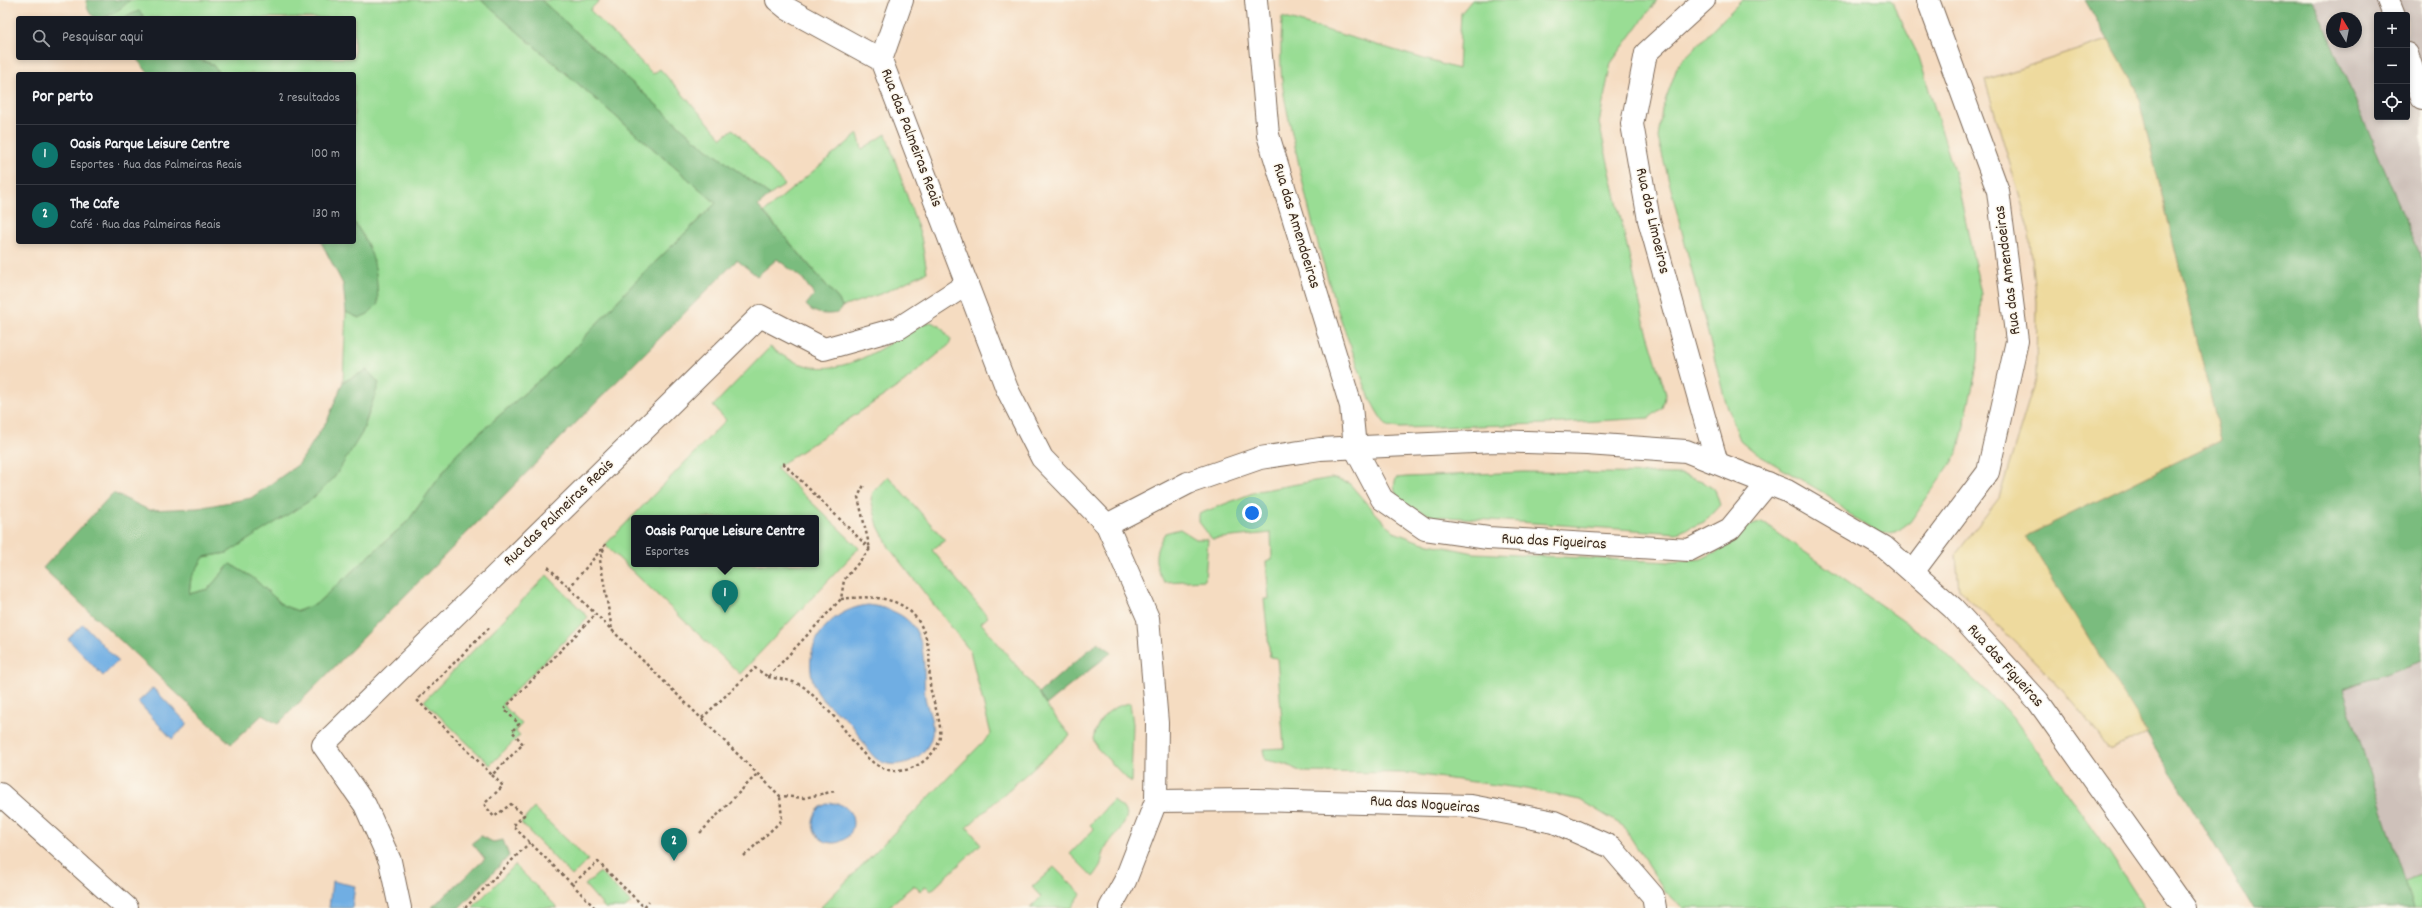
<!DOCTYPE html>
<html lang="pt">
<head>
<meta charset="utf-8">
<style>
	:root { --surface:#171b24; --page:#242831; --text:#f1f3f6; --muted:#9ea1a6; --line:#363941; --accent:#0f766e }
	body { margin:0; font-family:Dekko,sans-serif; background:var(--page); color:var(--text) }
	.controls { position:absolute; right:12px; top:12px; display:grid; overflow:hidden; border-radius:4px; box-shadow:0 2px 6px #0003 }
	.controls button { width:36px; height:36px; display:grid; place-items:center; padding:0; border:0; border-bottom:1px solid var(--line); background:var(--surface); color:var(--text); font:20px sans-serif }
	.compass { position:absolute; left:2326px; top:12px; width:36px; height:36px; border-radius:50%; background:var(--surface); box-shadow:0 2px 6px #0003; rotate:350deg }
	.you { position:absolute; left:1252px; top:513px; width:14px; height:14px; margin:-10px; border:3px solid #fff; border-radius:50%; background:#1a73e8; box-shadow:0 0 0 6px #1a73e833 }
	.badge { display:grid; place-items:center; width:26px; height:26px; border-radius:50%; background:var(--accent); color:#fff; font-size:13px; font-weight:700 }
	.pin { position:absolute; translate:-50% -33px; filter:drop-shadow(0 1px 2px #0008) }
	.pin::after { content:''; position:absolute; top:21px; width:14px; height:12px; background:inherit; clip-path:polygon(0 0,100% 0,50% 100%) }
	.popup { position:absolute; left:631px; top:515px; width:188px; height:52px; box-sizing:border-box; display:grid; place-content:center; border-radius:4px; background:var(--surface); filter:drop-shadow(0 1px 3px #0005); font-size:13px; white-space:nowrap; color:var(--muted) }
	.popup b { font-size:15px; color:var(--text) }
	.popup::after { content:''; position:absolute; left:50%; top:100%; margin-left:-8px; border:8px solid transparent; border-top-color:var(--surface) }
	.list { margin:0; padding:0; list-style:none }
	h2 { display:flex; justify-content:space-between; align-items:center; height:52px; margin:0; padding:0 16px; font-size:17px }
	h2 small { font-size:13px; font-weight:400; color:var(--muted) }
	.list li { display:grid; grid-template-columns:26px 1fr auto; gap:12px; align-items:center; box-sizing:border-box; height:60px; padding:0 16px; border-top:1px solid var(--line) }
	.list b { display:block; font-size:15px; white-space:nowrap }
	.list p { margin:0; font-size:13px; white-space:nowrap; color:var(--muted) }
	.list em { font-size:13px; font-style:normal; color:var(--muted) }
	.icon { flex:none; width:22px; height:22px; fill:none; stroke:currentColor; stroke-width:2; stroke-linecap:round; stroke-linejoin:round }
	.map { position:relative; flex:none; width:2422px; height:908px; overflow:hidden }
	.search { position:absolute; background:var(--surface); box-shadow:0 2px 6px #0003; left:16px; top:16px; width:340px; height:44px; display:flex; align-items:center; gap:10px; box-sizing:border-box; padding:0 14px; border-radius:4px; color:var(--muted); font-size:15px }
	.panel { position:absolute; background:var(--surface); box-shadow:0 2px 6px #0003; left:16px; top:72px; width:340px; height:172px; border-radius:4px }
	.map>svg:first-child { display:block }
	.industrial { fill:#cec1ba; fill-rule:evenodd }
	.green { fill:#99dd94; stroke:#6a8459; fill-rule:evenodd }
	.forest { fill:#7abc7e; stroke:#5a734e }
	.sand { fill:#eeda9e; stroke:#94825e }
	.water { fill:#70aee3; stroke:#566c80 }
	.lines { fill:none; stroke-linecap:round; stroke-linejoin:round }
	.minor-casing { stroke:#7c6857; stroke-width:24 }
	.path { stroke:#7c6857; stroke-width:2.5; stroke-dasharray:3 3; stroke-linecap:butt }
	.minor { stroke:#fff; stroke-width:22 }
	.labels { text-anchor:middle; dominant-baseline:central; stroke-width:3; stroke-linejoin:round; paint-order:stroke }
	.street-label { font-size:16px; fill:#3b2a1e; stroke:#fbf7ec }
</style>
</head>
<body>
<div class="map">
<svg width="2422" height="908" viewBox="0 0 2422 908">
	<rect width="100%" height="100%" fill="#fbf7ec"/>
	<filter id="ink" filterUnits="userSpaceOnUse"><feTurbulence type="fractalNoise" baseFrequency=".025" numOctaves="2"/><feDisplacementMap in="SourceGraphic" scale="8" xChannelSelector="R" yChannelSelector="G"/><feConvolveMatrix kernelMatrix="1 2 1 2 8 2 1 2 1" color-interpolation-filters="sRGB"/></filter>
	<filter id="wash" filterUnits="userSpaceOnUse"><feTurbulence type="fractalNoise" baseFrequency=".012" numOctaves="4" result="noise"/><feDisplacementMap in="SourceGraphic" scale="16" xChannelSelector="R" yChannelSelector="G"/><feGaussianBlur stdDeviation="0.9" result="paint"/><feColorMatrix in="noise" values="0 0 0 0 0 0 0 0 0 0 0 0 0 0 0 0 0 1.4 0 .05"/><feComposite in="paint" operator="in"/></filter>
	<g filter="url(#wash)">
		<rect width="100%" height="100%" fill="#f5dcc1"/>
		<g class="industrial">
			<path d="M 2313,0 L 2422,0 L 2422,259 ZM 2377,15 L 2407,15 L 2407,117 L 2377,117 ZM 2332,18 L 2356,18 L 2356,42 L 2332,42 Z"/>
			<polygon points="2422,661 2422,908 2414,908 2343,689"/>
		</g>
		<g class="green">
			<polygon points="130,0 481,0 716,203 633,284 571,352 457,453 408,521 316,604 298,611 284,606 252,577 230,564 208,589 189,594 191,578 204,557 227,553 256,534 362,433 370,410 367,370 343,382 346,312 359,318 364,237 354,222 354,74 220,74 212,64 195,58 354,58 354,18 145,18 139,11 123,18 106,18"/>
			<polygon points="541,0 600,0 590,10 653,74 660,69 722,138 733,129 785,185 770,195 694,139"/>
			<path d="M 1472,0 L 1657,0 L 1611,63 L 1599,123 L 1644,321 L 1666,394 L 1662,408 L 1649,418 L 1545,424 L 1399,428 L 1387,426 C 1370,406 1363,380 1354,355 C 1331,297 1315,237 1301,175 C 1296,149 1289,122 1284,95 C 1279,69 1281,43 1282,17 L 1458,69 L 1461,13 Z"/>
			<polygon points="1742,0 1891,0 1919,57 1957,181 1981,294 1978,362 1958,453 1910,522 1896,532 1880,534 1856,520 1829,496 1757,454 1740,440 1725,400 1658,138 1662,109 1678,65"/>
			<polygon points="858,134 862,149 886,134 921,237 927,272 883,293 842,307 839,300 764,212"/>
			<path d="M 931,322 L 940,326 L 951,340 L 949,345 L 903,383 L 776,468 L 859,548 L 740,674 L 605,545 L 726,420 L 713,406 L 770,347 C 811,378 844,371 885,346 C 900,338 914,327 931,322 ZM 634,518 L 816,518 L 816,564 L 634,564 Z"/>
			<path d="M 1524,472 L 1681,474 L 1702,481 L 1715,490 L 1720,505 L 1704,522 L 1677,533 L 1433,516 C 1416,509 1387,502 1396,478 L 1407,477 Z"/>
			<polygon points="888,476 945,540 932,550 988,617 981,623 1039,693 1046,705 1070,735 967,827 981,844 931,891 926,886 920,891 914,885 887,908 820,908 991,734 970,651 890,549 878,526 871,499 873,492"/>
			<polygon points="1331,478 1349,483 1367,504 1394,532 1420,542 1474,553 1671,562 1701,559 1728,546 1747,527 1762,522 1936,644 2013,717 2109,852 2145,908 1683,908 1665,891 1623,826 1580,800 1526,789 1406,773 1302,772 1285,764 1265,760 1263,749 1284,748 1277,658 1270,657 1264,599 1269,599 1266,562 1272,560 1271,533 1212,539 1199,522 1199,514 1258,491"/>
			<path d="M 1180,529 L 1196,539 L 1208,539 L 1205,580 L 1164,582 C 1153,562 1153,553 1165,533 Z"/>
			<polygon points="547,575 588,617 502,704 522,724 515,731 520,735 490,765 424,701"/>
			<path d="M 1130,703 L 1133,724 L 1131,783 L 1097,748 L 1093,739 C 1098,718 1109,707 1130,703 Z"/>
			<path d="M 1113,800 L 1123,808 L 1127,815 C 1124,828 1114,835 1107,846 C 1100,858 1104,865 1093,877 L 1070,854 L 1094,829 L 1090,825 Z"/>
			<polygon points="534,808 588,860 572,876 521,823"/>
			<polygon points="515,865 558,908 472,908"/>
			<polygon points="1054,867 1081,894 1071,908 1030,908 1041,897 1032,887"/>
			<polygon points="600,872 631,903 625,908 605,908 585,885"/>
			<polygon points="2422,874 2422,908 2413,908 2405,881"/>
		</g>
		<g class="forest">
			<path d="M 86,0 L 130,0 C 117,13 89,33 86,0 Z"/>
			<path d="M 481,0 L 541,0 L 694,139 L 770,195 L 758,206 L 839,300 L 842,307 L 838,313 C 826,315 814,315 806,305 L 814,295 L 803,279 L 777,259 L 757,276 L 737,260 L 278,724 L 262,715 L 231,744 L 43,568 L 113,493 L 149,510 L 198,508 L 251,498 L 299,464 L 328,419 L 343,382 L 367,370 L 379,383 L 362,433 L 334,478 L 311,500 L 227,553 L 204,557 L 191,578 L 189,594 L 208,589 L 230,564 L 252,577 L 284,606 L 298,611 L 316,604 L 408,521 L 457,453 L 571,352 L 633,284 L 716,203 Z"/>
			<polygon points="2085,0 2313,0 2422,259 2422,661 2343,689 2414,908 2253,908 2026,536 2221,440 2136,88"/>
			<polygon points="139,11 145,18 123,18"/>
			<polygon points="136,58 195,58 212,64 220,74 149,74"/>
			<path d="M 354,222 C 375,252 377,269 378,304 L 368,314 L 359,318 L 346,312 L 343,284 L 321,242 L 354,242 Z"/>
			<polygon points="1098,642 1112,652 1046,705 1039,693"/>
			<polygon points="481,836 493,842 503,840 509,856 459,908 431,908 485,859 472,843"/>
		</g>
		<path class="sand" d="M 2108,40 L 2136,88 L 2221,440 L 2026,536 L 2147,733 L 2109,750 C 2069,690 2013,639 1959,590 L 1956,554 L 1999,498 L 2036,377 L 2037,301 L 2028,225 L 1985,80 Z"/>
		<g class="water">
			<path d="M 868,605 C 885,607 905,613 915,629 C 927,649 923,675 925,697 C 927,709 935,723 932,735 C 929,749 918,760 904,763 C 871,771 867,743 851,724 C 841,713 826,706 818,693 C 796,652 826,610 868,605 Z"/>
			<polygon points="83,624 118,661 103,676 68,639"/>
			<polygon points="153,688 188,724 172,739 138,702"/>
			<circle cx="833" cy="823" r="20"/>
			<polygon points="332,881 355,886 352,908 329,908"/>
		</g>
	</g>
	<g filter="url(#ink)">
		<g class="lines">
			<defs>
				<g id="minor">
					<polyline points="777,0 788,9 881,60 1007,389 1042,458 1107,525 1148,618 1157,723 1156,801 1125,881 1110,908"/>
					<polyline points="1256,0 1268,135 1351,406 1355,448 1382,499 1425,529 1488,538 1689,550 1730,529 1768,483"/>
					<polyline points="1704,0 1646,53 1632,124 1649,220 1717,463"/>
					<polyline points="2388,0 2394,15"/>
					<polyline points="2407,54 2422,98"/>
					<polyline points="881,60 902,0"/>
					<polyline points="1107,525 1188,483 1260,458 1320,449 1495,441 1587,444 1686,451 1787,491 1884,547 1953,608 2038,701 2185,908"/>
					<polyline points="1913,572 1988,472 2017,341 1998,191 1928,0"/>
					<polyline points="0,794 127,908"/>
					<polyline points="1156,801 1255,800 1471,806 1554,822 1611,847 1653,896 1655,908"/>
					<polyline points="400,908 390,861 365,805 323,745 760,316 824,349 899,328 967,284"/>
				</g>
			</defs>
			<use href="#minor" class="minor-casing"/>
			<g class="path">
				<polyline points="783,463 870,549"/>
				<polyline points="548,567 780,796 804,798 835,791"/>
				<polyline points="569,588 605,545 600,560 612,630"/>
				<polyline points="489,628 417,700 492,775 523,744 512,731 519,724 504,709 596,614"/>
				<path d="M 768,677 C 779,679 795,680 805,688 C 815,697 827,709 837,720 C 855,742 874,780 909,769 C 921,765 933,755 938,744 C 945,729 934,706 931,691 C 928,676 931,661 928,646 C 918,598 882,594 841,599"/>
				<polyline points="702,718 755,668 768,677 841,599 844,580 870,549 858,497 864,485"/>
				<polyline points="492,775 503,786 484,804 494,817 511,804 524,815 513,826 572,884 598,862 644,907 649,901"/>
				<polyline points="700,833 758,773"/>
				<polyline points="744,856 782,820 780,796"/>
				<polyline points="572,884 595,908"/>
				<polyline points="465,908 530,842"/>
			</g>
			<use href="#minor" class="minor"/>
		</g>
	</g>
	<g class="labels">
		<g class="street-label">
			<text transform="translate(911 138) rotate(69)">Rua das Palmeiras Reais</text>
			<text transform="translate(1652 221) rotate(77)">Rua dos Limoeiros</text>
			<text transform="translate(1296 226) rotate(73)">Rua das Amendoeiras</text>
			<text transform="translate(2008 270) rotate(-97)">Rua das Amendoeiras</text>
			<text transform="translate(559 513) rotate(-44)">Rua das Palmeiras Reais</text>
			<text transform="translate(1554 542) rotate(3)">Rua das Figueiras</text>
			<text transform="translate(2005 666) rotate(48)">Rua das Figueiras</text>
			<text transform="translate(1425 805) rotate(4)">Rua das Nogueiras</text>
		</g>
	</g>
</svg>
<div class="controls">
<button>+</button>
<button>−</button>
<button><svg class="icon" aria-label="locate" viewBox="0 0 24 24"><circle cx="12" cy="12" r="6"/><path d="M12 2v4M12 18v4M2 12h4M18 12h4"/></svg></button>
</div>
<svg class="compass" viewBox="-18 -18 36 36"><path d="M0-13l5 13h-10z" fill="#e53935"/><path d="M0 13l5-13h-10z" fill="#9ea1a6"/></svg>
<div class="you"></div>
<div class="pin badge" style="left:725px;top:613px">1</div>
<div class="popup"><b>Oasis Parque Leisure Centre</b>Esportes</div>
<div class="pin badge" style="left:674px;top:861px">2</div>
<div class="search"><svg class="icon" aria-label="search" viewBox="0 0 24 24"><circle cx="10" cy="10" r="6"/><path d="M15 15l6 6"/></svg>Pesquisar aqui</div>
<section class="panel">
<h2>Por perto<small>2 resultados</small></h2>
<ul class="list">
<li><span class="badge">1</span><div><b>Oasis Parque Leisure Centre</b><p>Esportes · Rua das Palmeiras Reais</p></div><em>100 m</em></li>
<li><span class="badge">2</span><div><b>The Cafe</b><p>Café · Rua das Palmeiras Reais</p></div><em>130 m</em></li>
</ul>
</section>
</div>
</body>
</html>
